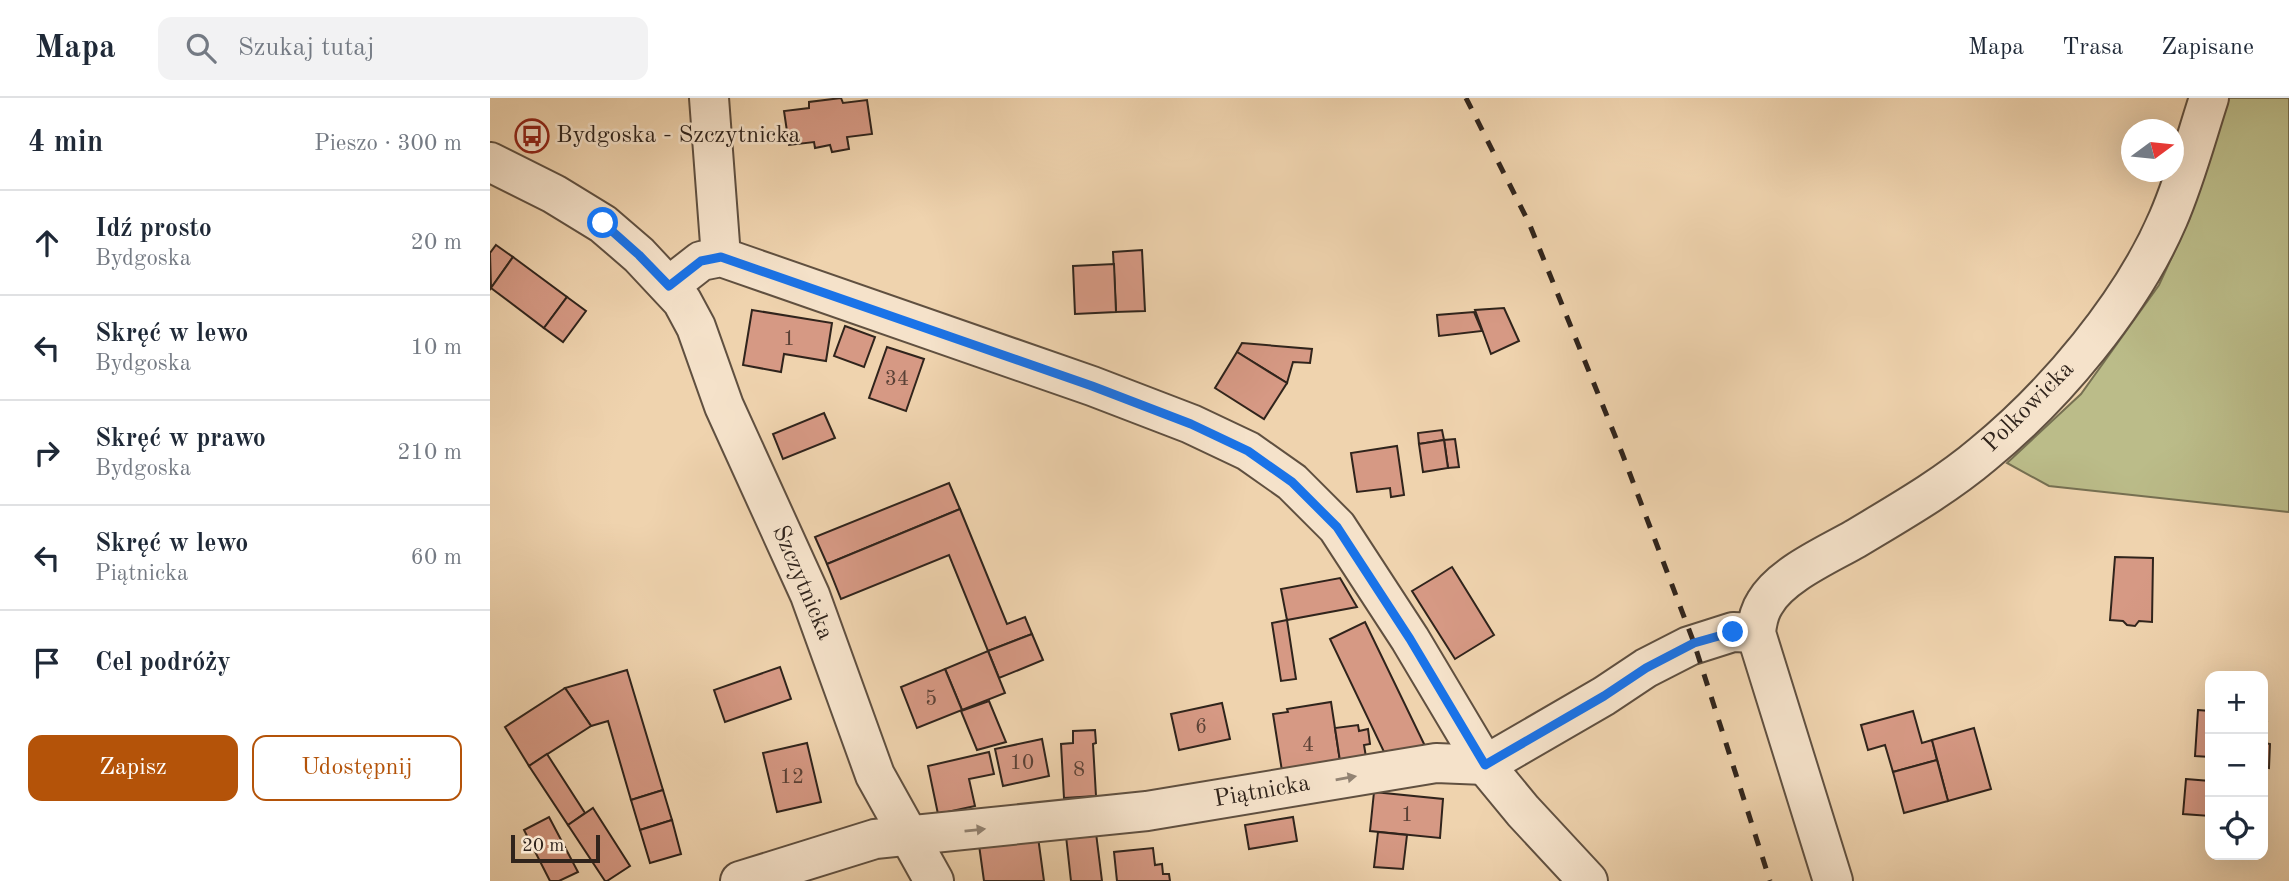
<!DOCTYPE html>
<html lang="pl">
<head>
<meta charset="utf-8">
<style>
	:root { --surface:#fff; --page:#f2f2f3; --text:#1f2937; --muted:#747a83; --line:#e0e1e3; --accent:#b45309 }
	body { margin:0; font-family:"Old Standard TT",serif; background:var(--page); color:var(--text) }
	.controls { position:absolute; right:21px; bottom:21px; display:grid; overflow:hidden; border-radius:14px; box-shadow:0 7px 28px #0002 }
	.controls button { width:63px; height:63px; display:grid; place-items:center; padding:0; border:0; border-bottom:2px solid var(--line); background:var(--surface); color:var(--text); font:35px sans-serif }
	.compass { position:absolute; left:1631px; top:21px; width:63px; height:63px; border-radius:50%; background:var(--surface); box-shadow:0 7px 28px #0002; rotate:75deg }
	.scale { position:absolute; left:21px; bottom:18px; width:89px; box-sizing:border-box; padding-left:7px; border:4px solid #30241c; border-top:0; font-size:19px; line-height:24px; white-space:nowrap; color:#30241c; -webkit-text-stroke:5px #f5e2ca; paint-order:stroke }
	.stop { position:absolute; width:21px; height:21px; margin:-16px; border:5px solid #1a73e8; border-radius:50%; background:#fff }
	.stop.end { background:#1a73e8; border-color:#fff; box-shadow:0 2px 7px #0008 }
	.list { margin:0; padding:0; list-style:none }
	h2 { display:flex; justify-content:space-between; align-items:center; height:91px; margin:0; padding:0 28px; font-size:30px }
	h2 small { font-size:23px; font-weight:400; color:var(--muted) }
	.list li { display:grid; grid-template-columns:46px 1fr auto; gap:21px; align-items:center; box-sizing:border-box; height:105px; padding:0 28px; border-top:2px solid var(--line) }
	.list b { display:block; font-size:26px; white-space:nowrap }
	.list p { margin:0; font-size:23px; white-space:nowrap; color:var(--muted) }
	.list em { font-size:23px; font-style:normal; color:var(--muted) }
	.actions { display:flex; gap:14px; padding:21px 28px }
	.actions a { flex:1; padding:16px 0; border:2px solid var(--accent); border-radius:14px; text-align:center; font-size:24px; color:var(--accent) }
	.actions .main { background:var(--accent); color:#fff }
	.icon { flex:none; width:38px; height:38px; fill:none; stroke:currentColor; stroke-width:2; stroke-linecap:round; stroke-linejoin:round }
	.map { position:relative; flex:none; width:1799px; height:783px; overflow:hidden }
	header { display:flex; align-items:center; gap:42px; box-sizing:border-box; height:98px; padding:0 35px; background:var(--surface); border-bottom:2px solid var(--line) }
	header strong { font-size:33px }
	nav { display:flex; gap:38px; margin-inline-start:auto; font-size:24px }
	.search { width:490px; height:63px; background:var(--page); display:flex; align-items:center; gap:18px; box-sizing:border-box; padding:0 24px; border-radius:14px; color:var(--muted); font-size:26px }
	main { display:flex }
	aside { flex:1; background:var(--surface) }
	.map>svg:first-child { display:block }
	.green { fill:#bbbc89; stroke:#767052; stroke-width:2 }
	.building { fill:#d69984; stroke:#30241c; stroke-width:2 }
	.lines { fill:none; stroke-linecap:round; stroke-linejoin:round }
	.minor-casing { stroke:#605040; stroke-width:42 }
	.minor { stroke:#f5e2ca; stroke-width:38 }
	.rail { stroke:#30241c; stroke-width:5; stroke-dasharray:12 12; stroke-linecap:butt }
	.oneway { fill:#928373 }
	.route { stroke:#1a73e8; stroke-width:9 }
	.labels { text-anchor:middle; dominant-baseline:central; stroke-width:5; stroke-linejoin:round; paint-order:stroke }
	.number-label { font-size:21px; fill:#5a4136 }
	.poi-label { font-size:24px; fill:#30241c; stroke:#f5e2ca; text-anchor:start }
	.street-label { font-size:24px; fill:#30241c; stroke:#f5e2ca }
</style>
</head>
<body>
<header>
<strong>Mapa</strong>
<div class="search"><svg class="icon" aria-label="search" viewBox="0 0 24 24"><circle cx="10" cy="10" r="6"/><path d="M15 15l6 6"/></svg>Szukaj tutaj</div>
<nav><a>Mapa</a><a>Trasa</a><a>Zapisane</a></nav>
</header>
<main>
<aside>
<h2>4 min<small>Pieszo · 300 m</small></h2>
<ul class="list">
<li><svg class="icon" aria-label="ahead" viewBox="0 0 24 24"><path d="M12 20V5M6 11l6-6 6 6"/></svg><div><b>Idź prosto</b><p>Bydgoska</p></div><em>20 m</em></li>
<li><svg class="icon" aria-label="left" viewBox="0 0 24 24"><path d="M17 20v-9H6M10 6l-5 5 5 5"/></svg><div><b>Skręć w lewo</b><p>Bydgoska</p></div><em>10 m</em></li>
<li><svg class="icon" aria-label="right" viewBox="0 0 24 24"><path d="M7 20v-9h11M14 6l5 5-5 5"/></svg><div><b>Skręć w prawo</b><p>Bydgoska</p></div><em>210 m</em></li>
<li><svg class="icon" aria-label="left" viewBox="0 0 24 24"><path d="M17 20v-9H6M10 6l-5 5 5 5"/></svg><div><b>Skręć w lewo</b><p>Piątnicka</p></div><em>60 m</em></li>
<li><svg class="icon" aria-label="arrive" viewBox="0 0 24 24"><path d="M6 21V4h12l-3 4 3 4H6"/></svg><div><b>Cel podróży</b></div></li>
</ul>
<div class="actions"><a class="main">Zapisz</a><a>Udostępnij</a></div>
</aside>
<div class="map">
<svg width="1799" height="783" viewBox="0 0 1799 783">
	<rect width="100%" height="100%" fill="#efd3ae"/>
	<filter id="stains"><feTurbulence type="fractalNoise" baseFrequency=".00286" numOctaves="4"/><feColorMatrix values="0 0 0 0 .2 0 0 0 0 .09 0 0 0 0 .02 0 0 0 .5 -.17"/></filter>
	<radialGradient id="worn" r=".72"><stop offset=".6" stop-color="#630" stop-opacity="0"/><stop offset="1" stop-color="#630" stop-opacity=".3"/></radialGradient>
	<polygon class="green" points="1739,0 1799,0 1799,414 1559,388 1517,365 1591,296 1669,187 1699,122"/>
	<g class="building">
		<polygon points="351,0 353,5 377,2 382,36 357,39 359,51 342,54 340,47 325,50 324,44 299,47 294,13 319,10 319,4"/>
		<polygon points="6,147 23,159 1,190 0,155"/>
		<polygon points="652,152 655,213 626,214 623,154"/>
		<polygon points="23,159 77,199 54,230 1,190"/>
		<polygon points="624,166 626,214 585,216 583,168"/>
		<polygon points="77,199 96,213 73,244 54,230"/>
		<polygon points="1014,210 1029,243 1001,256 985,212"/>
		<polygon points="262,212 342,225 336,263 294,256 291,274 253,267"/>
		<polygon points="984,214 992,233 949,238 947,217"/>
		<polygon points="355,228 385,239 374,269 344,258"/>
		<polygon points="752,245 822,251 820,265 803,264 797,285 747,254"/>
		<polygon points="397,249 434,261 416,313 379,300"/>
		<polygon points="747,254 797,285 774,321 725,290"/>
		<polygon points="334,315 345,340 293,361 283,336"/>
		<polygon points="952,332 954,342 929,346 928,335"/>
		<polygon points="965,341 969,369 958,370 954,342"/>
		<polygon points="954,342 958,370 933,374 929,346"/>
		<polygon points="907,348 914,397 901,399 900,390 867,394 861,355"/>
		<polygon points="459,385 470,411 337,466 325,439"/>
		<polygon points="470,411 517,526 535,519 542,536 498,553 459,457 351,501 337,466"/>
		<polygon points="1625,459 1663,460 1662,524 1649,523 1645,528 1637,527 1633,523 1620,522"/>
		<polygon points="962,469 1004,537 965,561 922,493"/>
		<polygon points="850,480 867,509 797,522 791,491"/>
		<polygon points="797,522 806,581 791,583 782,525"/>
		<polygon points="875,524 936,650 895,656 840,541"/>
		<polygon points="542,536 553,562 509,580 498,553"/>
		<polygon points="498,553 515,595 472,612 455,571"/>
		<polygon points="290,569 301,601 235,624 224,592"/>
		<polygon points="455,571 472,612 427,630 411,589"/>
		<polygon points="137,572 173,692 141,702 118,623 101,628 75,590"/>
		<polygon points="75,590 101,628 39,668 15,629"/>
		<polygon points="499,603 516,644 487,652 471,613"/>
		<polygon points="841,604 850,663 792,673 783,616 798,614 797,611"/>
		<polygon points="732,605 740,641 689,652 681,616"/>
		<polygon points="1708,612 1720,613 1720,659 1705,658"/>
		<polygon points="1423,613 1432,645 1442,642 1447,662 1403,674 1395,647 1378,652 1371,627"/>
		<polygon points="1773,624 1777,624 1775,645 1780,646 1779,670 1773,669"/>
		<polygon points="868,627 869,633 878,631 880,646 874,647 876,659 850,663 845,630"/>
		<polygon points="1484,630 1501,691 1458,703 1442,642"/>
		<polygon points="605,632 606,645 603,646 606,698 574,700 571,646 583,645 583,633"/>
		<polygon points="552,641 559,678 513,688 505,651"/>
		<polygon points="317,645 331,704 287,714 273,655"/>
		<polygon points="499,654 504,676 479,681 485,708 448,716 438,668"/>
		<polygon points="57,656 95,715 78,727 39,668"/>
		<polygon points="1447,662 1458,703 1414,715 1403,674"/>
		<polygon points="1696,681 1720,683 1720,718 1693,716"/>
		<polygon points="173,692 182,722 150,732 141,702"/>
		<polygon points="884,694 953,701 950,740 880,733"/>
		<polygon points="103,710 140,768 117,783 115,783 78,727"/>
		<polygon points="59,719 88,774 69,783 60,783 34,732"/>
		<polygon points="803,719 807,743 759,751 755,727"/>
		<polygon points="182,722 191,756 160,765 150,732"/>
		<polygon points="888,734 917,737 913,771 884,769"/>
		<polygon points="606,735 612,783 581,783 576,738"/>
		<polygon points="548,739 554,783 494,783 489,747"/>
		<polygon points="663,750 665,767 672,766 673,776 679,776 680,783 627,783 624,754"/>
	</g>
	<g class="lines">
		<defs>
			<g id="minor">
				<polyline points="219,0 231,159"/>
				<polyline points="0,64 64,96 113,126 149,157 192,203 206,229 234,308 320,497 385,677 444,783"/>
				<polyline points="179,188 211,163 231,159 602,288 701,326 758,353 802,384 847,429 920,541 995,667 1033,713 1098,783"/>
				<polyline points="250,783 385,741 657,713 946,665 995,667 1114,598 1156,570 1199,548 1243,534 1266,535"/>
				<path d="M 1343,783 L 1266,535 C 1267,525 1269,514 1275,505 C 1291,477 1337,457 1365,441 C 1408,415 1454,389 1493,356 C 1565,297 1641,207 1678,121 C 1695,82 1706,40 1719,0"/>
			</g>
		</defs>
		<use href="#minor" class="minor-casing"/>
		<use href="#minor" class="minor"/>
		<polyline class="rail" points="976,0 1039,125 1132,355 1204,545 1280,783"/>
	</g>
	<defs><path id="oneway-solid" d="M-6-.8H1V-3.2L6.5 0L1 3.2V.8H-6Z" transform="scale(1.75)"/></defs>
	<g class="oneway">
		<use href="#oneway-solid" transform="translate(856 680) rotate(-10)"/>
		<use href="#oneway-solid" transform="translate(485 732) rotate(-6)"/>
	</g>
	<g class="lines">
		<polyline class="route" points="113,125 149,157 179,188 211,163 231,159 602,288 701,326 758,353 802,384 847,429 920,541 995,667 1114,598 1156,570 1204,545 1243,534"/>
	</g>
	<defs>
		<symbol id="bus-ring" viewBox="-11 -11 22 22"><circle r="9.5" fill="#f5e2ca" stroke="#8f2418" stroke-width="1.5"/><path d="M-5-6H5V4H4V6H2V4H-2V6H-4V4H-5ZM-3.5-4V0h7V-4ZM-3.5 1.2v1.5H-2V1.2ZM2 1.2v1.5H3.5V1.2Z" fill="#8f2418"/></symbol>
	</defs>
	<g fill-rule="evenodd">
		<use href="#bus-ring" x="23" y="19" width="38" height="38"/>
	</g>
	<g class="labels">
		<g class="number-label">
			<text x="299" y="241">1</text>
			<text x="407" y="281">34</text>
			<text x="441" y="601">5</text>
			<text x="711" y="629">6</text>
			<text x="818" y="647">4</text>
			<text x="532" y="665">10</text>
			<text x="589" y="672">8</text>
			<text x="302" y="679">12</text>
			<text x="917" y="717">1</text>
		</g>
		<g class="poi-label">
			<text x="66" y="38">Bydgoska - Szczytnicka</text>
		</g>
		<g class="street-label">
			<text transform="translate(1539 309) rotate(-45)">Polkowicka</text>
			<text transform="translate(312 485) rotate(67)">Szczytnicka</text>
			<text transform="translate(772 694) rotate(-10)">Piątnicka</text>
		</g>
	</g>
	<rect width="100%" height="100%" filter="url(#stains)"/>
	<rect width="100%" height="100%" fill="url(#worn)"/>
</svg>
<div class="controls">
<button>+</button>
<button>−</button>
<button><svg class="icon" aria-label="locate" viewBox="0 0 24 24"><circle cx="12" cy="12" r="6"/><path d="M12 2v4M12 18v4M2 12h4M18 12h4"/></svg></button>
</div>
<svg class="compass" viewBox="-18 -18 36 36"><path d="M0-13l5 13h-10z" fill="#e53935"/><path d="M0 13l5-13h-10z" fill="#747a83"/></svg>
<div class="scale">20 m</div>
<div class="stop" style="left:113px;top:125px"></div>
<div class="stop end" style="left:1243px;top:534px"></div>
</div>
</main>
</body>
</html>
